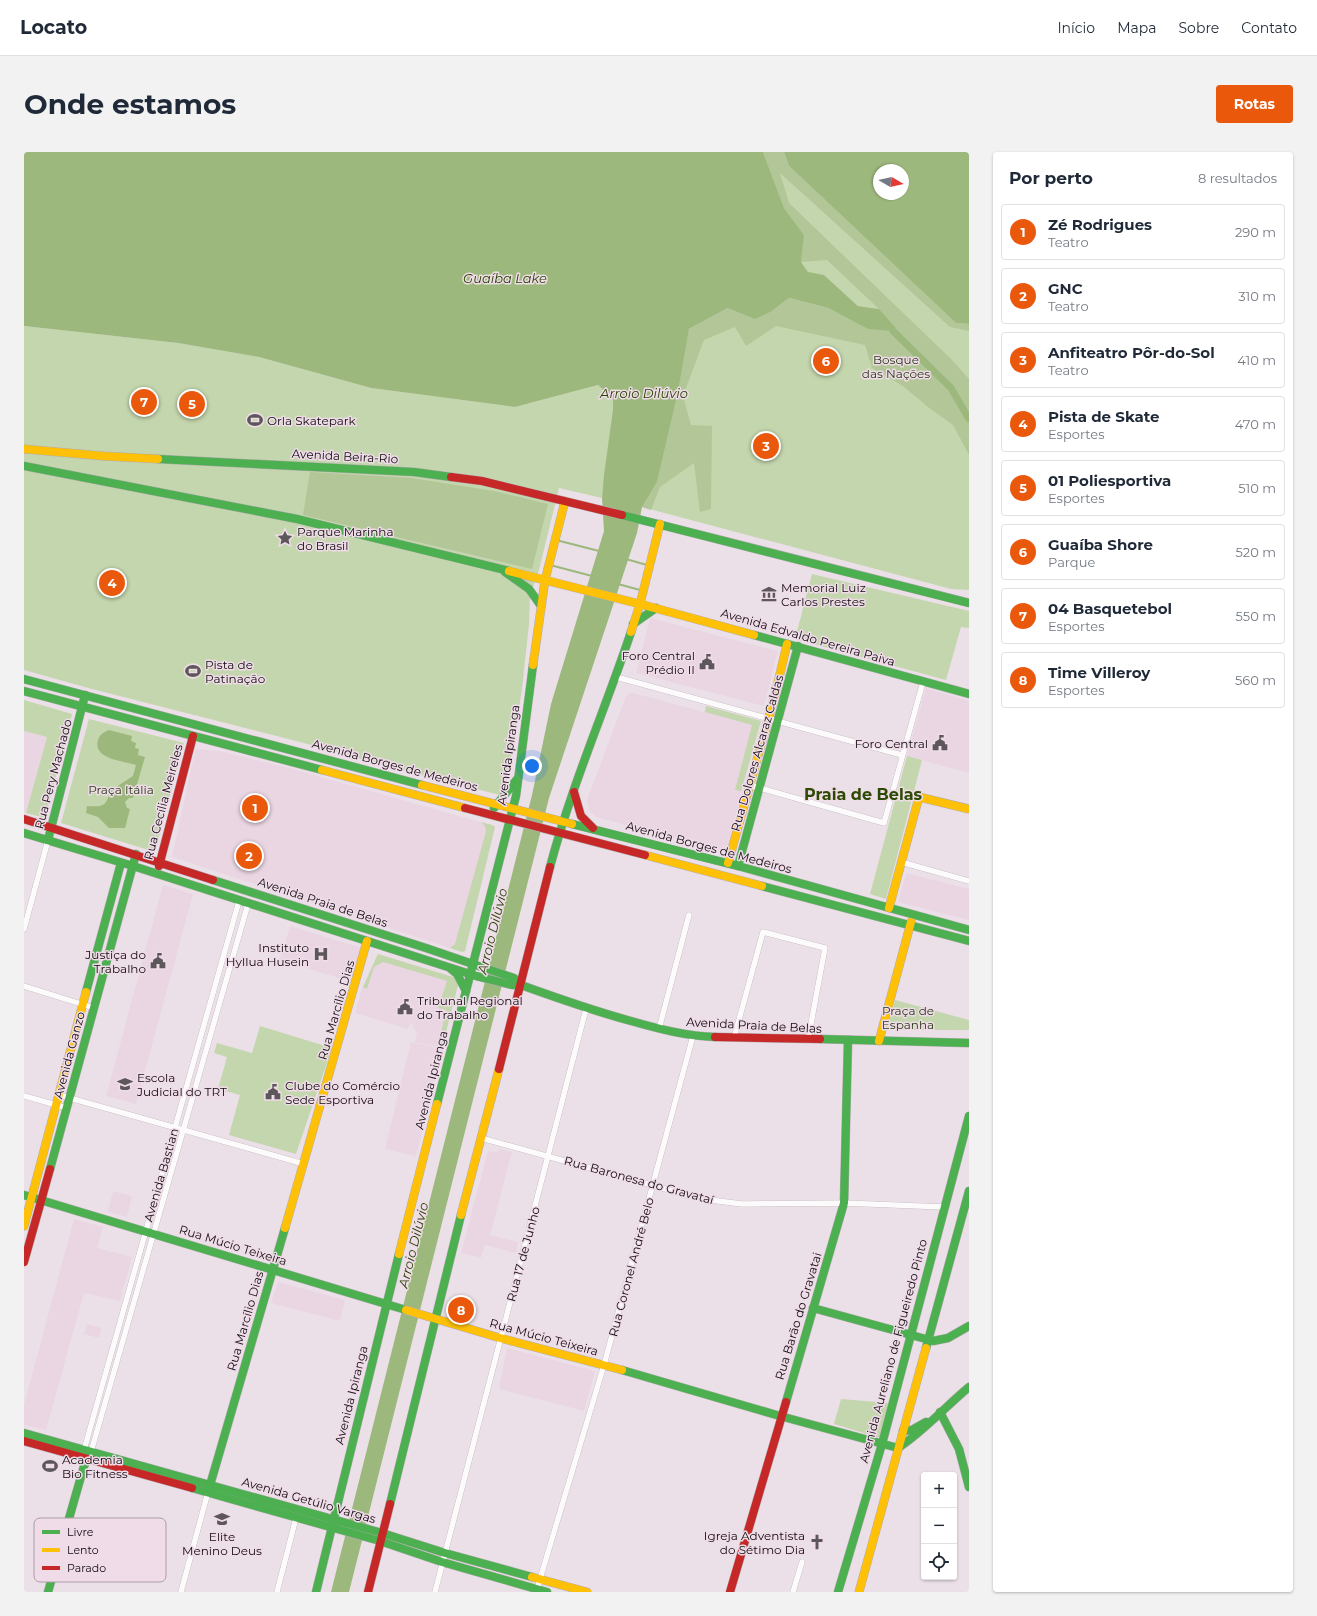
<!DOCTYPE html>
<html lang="pt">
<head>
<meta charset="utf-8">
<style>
	:root { --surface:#fff; --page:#f2f2f3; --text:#1f2937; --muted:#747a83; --line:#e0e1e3; --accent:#ea580c }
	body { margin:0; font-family:Montserrat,sans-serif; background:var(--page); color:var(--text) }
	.controls { position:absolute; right:12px; bottom:12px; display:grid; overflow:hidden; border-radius:4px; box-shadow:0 1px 3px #0004 }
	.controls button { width:36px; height:36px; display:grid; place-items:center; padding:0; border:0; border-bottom:1px solid var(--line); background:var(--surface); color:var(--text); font:20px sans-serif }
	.compass { position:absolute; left:849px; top:12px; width:36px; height:36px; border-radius:50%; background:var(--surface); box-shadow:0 1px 3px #0004; rotate:99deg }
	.you { position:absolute; left:508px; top:614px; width:14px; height:14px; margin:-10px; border:3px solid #fff; border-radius:50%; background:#1a73e8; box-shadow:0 0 0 6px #1a73e833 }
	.badge { display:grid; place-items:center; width:26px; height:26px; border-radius:50%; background:var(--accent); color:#fff; font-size:13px; font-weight:700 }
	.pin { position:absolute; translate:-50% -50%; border:2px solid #fff; box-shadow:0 1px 4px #0006 }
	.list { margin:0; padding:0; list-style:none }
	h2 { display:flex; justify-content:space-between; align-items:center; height:52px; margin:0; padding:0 16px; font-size:17px }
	h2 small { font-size:13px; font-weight:400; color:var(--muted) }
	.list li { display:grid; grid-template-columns:26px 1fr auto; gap:12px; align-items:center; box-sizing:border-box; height:56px; margin:0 8px 8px; padding:0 8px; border:1px solid var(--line); border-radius:4px }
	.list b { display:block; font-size:15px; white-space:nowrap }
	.list p { margin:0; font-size:13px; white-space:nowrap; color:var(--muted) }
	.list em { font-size:13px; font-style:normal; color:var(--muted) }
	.icon { flex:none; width:22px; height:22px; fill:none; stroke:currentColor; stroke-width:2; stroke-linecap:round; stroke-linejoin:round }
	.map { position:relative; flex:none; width:945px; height:1440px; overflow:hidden; border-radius:4px }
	header { display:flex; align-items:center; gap:24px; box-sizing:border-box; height:56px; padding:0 20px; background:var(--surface); border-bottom:1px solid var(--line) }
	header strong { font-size:19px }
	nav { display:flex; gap:22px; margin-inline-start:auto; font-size:14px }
	.intro { display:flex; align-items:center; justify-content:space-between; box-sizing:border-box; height:96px; padding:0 24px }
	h1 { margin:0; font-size:28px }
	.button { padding:10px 18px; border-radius:4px; background:var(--accent); color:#fff; font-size:14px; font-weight:700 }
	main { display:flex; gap:24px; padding:0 24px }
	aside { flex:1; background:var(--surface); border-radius:4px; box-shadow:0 1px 3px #0004 }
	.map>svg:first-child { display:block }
	.built { fill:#ead6e3 }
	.green { fill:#c4d6ad }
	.forest { fill:#b2c698 }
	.water { fill:#9db87d; fill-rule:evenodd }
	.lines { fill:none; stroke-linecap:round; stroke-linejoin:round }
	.stream { stroke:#9db87d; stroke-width:2 }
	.canal { stroke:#9db87d; stroke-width:7 }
	.street-casing { stroke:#b3acb1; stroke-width:6 }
	.fast-casing { stroke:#b3acb1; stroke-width:9 }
	.slow-casing { stroke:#b3acb1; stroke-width:9 }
	.jam-casing { stroke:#b3acb1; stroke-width:9 }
	.street { stroke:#fcfafb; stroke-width:5.5 }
	.fast { stroke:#4caf50; stroke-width:8 }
	.slow { stroke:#ffc107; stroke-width:8 }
	.jam { stroke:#c62828; stroke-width:8 }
	.labels { text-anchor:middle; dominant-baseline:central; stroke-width:3; stroke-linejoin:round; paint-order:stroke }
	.park-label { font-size:12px; fill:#263813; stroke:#efdce8 }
	.poi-label { font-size:12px; fill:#110b0f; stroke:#efdce8; text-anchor:start }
	.street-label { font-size:12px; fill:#110b0f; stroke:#efdce8 }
	.water-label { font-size:13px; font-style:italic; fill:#264100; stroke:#efdce8 }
	.district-label { font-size:16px; font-weight:bold; fill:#2d4a02; stroke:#efdce8 }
	.key { fill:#efdce8; stroke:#ac9da7; stroke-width:1 }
	.key-label { font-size:11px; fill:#110b0f }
</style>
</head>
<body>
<header>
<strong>Locato</strong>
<nav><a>Início</a><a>Mapa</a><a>Sobre</a><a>Contato</a></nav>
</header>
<div class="intro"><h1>Onde estamos</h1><a class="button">Rotas</a></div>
<main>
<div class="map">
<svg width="945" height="1440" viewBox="0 0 945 1440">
	<rect width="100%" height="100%" fill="#ebe0e7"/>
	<g class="built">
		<polygon points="626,466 754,499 740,554 612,521"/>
		<polygon points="902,536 945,549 945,621 883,604"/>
		<polygon points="605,541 609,541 680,560 682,554 737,569 702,700 572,665 565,658 563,648 602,544"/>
		<polygon points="0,579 23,585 2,661 0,660"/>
		<polygon points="173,597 195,599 269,617 470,674 471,675 441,799 438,800 148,705 171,599"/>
		<polygon points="882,721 945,737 945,768 874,750"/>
		<polygon points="139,733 169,742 112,952 82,944"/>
		<polygon points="266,774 338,796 328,830 256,808"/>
		<polygon points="354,802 432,826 418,896 391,890 393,881 387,870 384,877 331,861 337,839"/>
		<polygon points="387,890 418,897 392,1004 361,997"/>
		<polygon points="476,997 488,1000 466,1083 494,1090 492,1101 461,1093 457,1106 437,1101 464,999 472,1000"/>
		<polygon points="89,1039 108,1044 103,1065 84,1060"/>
		<polygon points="50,1067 79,1075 73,1096 108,1105 96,1149 60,1141 22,1278 0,1273 0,1253"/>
		<polygon points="254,1130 321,1148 316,1169 247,1151"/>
		<polygon points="63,1172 78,1176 75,1186 60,1182"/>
		<polygon points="483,1196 571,1219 560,1259 475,1237"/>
	</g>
	<g class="green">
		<polygon points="739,0 760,0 765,14 932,171 945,172 945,438 927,437 618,355 665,177 856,157 834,154 800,123 784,121 777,110"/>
		<polygon points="0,174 154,191 235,205 347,236 491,255 574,233 589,245 589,257 578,346 535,336 515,418 506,444 505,472 498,537 485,618 480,638 476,643 362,614 280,591 68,537 0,518"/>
		<polygon points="788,422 945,459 945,476 937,475 922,528 771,487"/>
		<polygon points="0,548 48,562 21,666 2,661 23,585 0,579"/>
		<polygon points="682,554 737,569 717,639 711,638 728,573 681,560"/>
		<polygon points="65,567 160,591 131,700 37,671"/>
		<polygon points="883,604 898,608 862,747 846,742"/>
		<polygon points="457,670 468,673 471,675 441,799 438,800 426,796 431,792 462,679 461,674"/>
		<polygon points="354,802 432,826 434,833 418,896 414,895 422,858 414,856 423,829 359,810 350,815 343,837 339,835"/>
		<polygon points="871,848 945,868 945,878 863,878"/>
		<polygon points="236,874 308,896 272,1002 205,983 216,943 194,937 203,905 190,901 193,891 228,901"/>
		<polygon points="425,1149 451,1157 448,1166 423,1159"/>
		<polygon points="817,1247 866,1251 856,1286 810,1272"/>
	</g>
	<g class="forest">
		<polygon points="739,0 760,0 765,14 932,171 945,172 945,179 926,175 756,21 765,51 928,208 945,227 945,303 929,273 904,255 879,234 848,216 841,193 752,174 722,194 711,175 680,188 659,244 667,273 688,274 687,357 676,360 670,311 636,335 627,358 618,355 633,330 654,240 665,177 704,156 748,159 765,146 804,156 844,177 872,176 855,157 803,108 777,110 780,83 760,56"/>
		<polygon points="286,320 388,326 470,339 524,352 508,417 279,363"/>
	</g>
	<g class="water">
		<polygon points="0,0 739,0 760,56 780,83 777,110 784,120 800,123 834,154 855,157 872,176 869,179 844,177 804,156 765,146 748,159 731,167 704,156 665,177 654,240 633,330 618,355 613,381 525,646 325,1440 307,1440 508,643 527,552 580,379 578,346 580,323 589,257 589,246 574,233 491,255 347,236 235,205 154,191 0,174"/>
		<path d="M 760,0 L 945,0 L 945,172 L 932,171 L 765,14 ZM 855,18 L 879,18 L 879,42 L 855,42 Z"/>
		<path d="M 85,578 L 108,584 L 107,589 L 112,591 L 111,596 L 115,597 L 114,603 L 121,605 L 109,646 L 105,646 L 101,650 L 103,656 L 106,657 L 101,676 L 85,676 L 74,665 L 62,661 L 63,654 C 79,655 82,655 86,639 L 109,624 L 112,613 C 100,609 68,607 74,588 C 76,582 80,580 85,578 Z"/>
	</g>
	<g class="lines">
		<g class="stream">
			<polyline points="532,388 575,399"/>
			<polyline points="602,407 623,413"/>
			<polyline points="526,413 568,424"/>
			<polyline points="594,432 616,438"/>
		</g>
		<polyline class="canal" points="869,179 927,236 945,267"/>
		<defs>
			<g id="street">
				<polyline points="592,525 878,603"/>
				<polyline points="725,633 860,671 899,530"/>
				<polyline points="877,710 945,729"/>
				<polyline points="0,777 24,688"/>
				<polyline points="0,834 70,856"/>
				<polyline points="635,877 665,763"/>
				<polyline points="710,886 739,780 801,796 784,888"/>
				<polyline points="35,943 280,1012"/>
				<polyline points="0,944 43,956"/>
				<polyline points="457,986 678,1047 718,1052 820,1051 920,1055"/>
				<polyline points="60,1298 215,749"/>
				<polyline points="67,1300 224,752"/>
				<polyline points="513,1437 580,1213 669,884"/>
				<polyline points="157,1440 184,1340"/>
				<polyline points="253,1440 272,1366"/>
				<polyline points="411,1440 562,857"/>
				<polyline points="769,1440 778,1410"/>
			</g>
			<g id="fast">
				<polyline points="134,307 390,320 427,325"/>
				<polyline points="0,314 273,367 485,419"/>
				<polyline points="598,363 945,451"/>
				<polyline points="481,420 505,437 517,454"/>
				<polyline points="609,472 632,456"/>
				<polyline points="730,483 945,542"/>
				<polyline points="0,527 398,633"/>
				<polyline points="0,539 298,618"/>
				<polyline points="470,656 494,626"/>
				<polyline points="548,672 714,714 945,778"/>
				<polyline points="0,681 109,714 452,824 488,833 497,833"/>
				<polyline points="24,688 61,543"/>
				<polyline points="714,714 774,494"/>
				<path d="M 526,715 C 547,635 581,558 607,480"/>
				<path d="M 189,728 L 402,796 L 490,826 L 497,833 C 533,846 570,859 607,869 C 635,877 662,884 691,885"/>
				<polyline points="738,734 945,789"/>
				<polyline points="427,817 433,822 442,839"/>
				<polyline points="62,840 97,711"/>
				<polyline points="796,887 945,891"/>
				<polyline points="413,952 492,644 509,513"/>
				<polyline points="26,1017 112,702"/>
				<polyline points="0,1043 382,1158"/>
				<polyline points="789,1156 909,1189 924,1186 945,1174"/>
				<polyline points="902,1196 945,1039"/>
				<polyline points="598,1218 756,1264 874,1296"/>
				<polyline points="762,1250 820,1051 824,888"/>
				<polyline points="916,1260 935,1297 945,1335"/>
				<polyline points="879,1279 888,1278 902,1270"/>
				<polyline points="0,1281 358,1381 421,1401 508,1425"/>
				<path d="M 874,1296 C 900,1279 921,1255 945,1235"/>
				<polyline points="168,1336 356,1389 418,1410 523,1440"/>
				<polyline points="184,1340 261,1076"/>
				<polyline points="366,1352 437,1063"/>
				<polyline points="24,1440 60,1314 66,1303"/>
				<polyline points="292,1440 375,1102"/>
				<polyline points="814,1440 858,1292 945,964"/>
			</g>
			<g id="slow">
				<polyline points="0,297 79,304 134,307"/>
				<polyline points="485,419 616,452 730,483"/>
				<polyline points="607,480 616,452 636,372"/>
				<polyline points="509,513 521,428 541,349"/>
				<polyline points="298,618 441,656"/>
				<polyline points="398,633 548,672"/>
				<polyline points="621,703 738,734"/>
				<polyline points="704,711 751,543 763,492"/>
				<polyline points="865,756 895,645 945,657"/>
				<polyline points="855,889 887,770"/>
				<polyline points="437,1063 475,917"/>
				<polyline points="0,1074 62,840"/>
				<polyline points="261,1076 343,789"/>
				<polyline points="375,1102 413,952"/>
				<polyline points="382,1158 476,1186 598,1218"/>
				<polyline points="508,1425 563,1440"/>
				<polyline points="835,1440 902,1196"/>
			</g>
			<g id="jam">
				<polyline points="427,325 458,329 598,363"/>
				<polyline points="550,640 557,664 569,676"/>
				<polyline points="441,656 621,703"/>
				<polyline points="0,667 189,728"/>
				<polyline points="135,714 169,584"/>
				<polyline points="691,885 796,887"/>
				<polyline points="475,917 526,715"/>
				<polyline points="0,1110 26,1017"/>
				<polyline points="0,1289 168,1336"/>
				<polyline points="344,1440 366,1352"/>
				<polyline points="706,1440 762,1250"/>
			</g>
		</defs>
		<use href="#street" class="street-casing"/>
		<use href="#fast" class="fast-casing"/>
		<use href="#slow" class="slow-casing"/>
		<use href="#jam" class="jam-casing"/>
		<use href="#street" class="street"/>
		<use href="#fast" class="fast"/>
		<use href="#slow" class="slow"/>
		<use href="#jam" class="jam"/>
	</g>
	<defs>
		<symbol id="stadium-bare" viewBox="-9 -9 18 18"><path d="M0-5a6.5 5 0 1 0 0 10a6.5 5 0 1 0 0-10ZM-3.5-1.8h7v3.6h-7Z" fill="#5d565b" stroke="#efdce8" stroke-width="2.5" paint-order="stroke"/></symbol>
		<symbol id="sight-bare" viewBox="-9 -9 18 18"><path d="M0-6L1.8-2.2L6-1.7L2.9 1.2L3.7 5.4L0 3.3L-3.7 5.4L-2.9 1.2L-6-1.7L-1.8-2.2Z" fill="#5d565b" stroke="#efdce8" stroke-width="2.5" paint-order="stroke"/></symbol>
		<symbol id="museum-bare" viewBox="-9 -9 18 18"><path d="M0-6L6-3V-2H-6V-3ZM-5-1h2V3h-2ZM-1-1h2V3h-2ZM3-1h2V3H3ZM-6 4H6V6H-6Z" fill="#5d565b" stroke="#efdce8" stroke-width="2.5" paint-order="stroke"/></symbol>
		<symbol id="civic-bare" viewBox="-9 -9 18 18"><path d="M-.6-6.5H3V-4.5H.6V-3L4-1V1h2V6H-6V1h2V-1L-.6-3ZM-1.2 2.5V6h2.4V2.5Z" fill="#5d565b" stroke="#efdce8" stroke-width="2.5" paint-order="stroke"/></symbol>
		<symbol id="hospital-bare" viewBox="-9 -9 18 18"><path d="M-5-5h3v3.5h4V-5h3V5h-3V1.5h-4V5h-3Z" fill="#5d565b" stroke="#efdce8" stroke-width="2.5" paint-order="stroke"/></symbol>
		<symbol id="university-bare" viewBox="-9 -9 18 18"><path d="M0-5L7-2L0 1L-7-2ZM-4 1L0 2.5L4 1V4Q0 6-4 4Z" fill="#5d565b" stroke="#efdce8" stroke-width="2.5" paint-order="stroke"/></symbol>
		<symbol id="church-bare" viewBox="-9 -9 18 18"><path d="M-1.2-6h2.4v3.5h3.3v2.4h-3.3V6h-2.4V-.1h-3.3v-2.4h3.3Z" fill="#5d565b" stroke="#efdce8" stroke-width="2.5" paint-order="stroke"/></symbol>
	</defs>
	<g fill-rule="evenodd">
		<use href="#stadium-bare" x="220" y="257" width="22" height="22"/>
		<use href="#sight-bare" x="250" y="375" width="22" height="22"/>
		<use href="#museum-bare" x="734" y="431" width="22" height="22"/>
		<use href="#civic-bare" x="672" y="499" width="22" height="22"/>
		<use href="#stadium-bare" x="158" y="508" width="22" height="22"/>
		<use href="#civic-bare" x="905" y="580" width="22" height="22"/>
		<use href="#hospital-bare" x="286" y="791" width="22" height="22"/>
		<use href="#civic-bare" x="123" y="798" width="22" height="22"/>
		<use href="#civic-bare" x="370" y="844" width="22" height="22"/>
		<use href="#university-bare" x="90" y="921" width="22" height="22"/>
		<use href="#civic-bare" x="238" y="929" width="22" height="22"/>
		<use href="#stadium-bare" x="15" y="1303" width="22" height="22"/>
		<use href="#university-bare" x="187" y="1356" width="22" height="22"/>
		<use href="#church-bare" x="782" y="1379" width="22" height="22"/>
	</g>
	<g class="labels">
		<g class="park-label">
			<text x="872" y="207">Bosque<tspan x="872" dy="14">das Nações</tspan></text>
			<text x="97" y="637">Praça Itália</text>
			<text x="884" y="858">Praça de<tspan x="884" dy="14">Espanha</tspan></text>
		</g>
		<g class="poi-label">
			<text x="243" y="268">Orla Skatepark</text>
			<text x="273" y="379">Parque Marinha<tspan x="273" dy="14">do Brasil</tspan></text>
			<text x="757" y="435">Memorial Luiz<tspan x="757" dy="14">Carlos Prestes</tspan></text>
			<text x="671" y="503" text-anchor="end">Foro Central<tspan x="671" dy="14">Prédio II</tspan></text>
			<text x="181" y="512">Pista de<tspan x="181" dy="14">Patinação</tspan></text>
			<text x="904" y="591" text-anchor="end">Foro Central</text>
			<text x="285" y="795" text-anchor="end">Instituto<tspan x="285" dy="14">Hyllua Husein</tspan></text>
			<text x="122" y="802" text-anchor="end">Justiça do<tspan x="122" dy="14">Trabalho</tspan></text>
			<text x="393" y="848">Tribunal Regional<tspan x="393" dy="14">do Trabalho</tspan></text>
			<text x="113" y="925">Escola<tspan x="113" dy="14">Judicial do TRT</tspan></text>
			<text x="261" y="933">Clube do Comércio<tspan x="261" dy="14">Sede Esportiva</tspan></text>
			<text x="38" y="1307">Academia<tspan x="38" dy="14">Bio Fitness</tspan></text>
			<text x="781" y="1383" text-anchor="end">Igreja Adventista<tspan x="781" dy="14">do Sétimo Dia</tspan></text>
			<text x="198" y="1384" text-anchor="middle">Elite<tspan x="198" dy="14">Menino Deus</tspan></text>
		</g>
		<g class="street-label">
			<text transform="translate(321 304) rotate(3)">Avenida Beira-Rio</text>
			<text transform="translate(784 485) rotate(16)">Avenida Edvaldo Pereira Paiva</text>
			<text transform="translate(733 601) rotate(-74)">Rua Dolores Alcaraz Caldas</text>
			<text transform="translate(484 603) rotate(-82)">Avenida Ipiranga</text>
			<text transform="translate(371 613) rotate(15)">Avenida Borges de Medeiros</text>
			<text transform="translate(29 622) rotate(-75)">Rua Pery Machado</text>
			<text transform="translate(139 650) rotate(-75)">Rua Cecília Meireles</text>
			<text transform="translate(685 695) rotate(15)">Avenida Borges de Medeiros</text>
			<text transform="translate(299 750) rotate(18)">Avenida Praia de Belas</text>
			<text transform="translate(312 858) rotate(-74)">Rua Marcílio Dias</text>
			<text transform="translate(730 873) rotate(3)">Avenida Praia de Belas</text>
			<text transform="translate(45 903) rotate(-75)">Avenida Ganzo</text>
			<text transform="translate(407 928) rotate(-76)">Avenida Ipiranga</text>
			<text transform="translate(137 1023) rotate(-74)">Avenida Bastian</text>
			<text transform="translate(615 1028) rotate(15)">Rua Baronesa do Gravataí</text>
			<text transform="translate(209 1093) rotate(17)">Rua Múcio Teixeira</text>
			<text transform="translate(499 1102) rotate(-75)">Rua 17 de Junho</text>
			<text transform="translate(607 1115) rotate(-75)">Rua Coronel André Belo</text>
			<text transform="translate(774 1164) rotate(-73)">Rua Barão do Gravatai</text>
			<text transform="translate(221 1169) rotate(-74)">Rua Marcílio Dias</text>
			<text transform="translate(520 1185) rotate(15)">Rua Múcio Teixeira</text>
			<text transform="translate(869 1199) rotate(-75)">Avenida Aureliano de Figueiredo Pinto</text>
			<text transform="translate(327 1243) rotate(-76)">Avenida Ipiranga</text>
			<text transform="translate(285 1348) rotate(16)">Avenida Getúlio Vargas</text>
		</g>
		<g class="water-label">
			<text x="481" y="126">Guaíba Lake</text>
			<text x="620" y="241">Arroio Dilúvio</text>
			<text transform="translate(468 779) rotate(-76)">Arroio Dilúvio</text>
			<text transform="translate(389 1093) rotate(-76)">Arroio Dilúvio</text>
		</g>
		<g class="district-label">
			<text x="839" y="642">Praia de Belas</text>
		</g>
	</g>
	<rect x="10" y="1366" width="132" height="64" rx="6" class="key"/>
	<rect x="18" y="1378" width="18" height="4" fill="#4caf50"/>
	<rect x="18" y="1396" width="18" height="4" fill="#ffc107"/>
	<rect x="18" y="1414" width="18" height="4" fill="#c62828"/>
	<g class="key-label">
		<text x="43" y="1384">Livre</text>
		<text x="43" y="1402">Lento</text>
		<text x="43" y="1420">Parado</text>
	</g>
</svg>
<div class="controls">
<button>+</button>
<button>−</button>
<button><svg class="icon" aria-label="locate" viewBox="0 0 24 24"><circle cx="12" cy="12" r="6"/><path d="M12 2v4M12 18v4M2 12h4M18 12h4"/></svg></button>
</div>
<svg class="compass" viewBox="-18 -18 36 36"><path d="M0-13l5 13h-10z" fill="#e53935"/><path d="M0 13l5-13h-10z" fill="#747a83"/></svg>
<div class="you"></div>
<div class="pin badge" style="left:231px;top:656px">1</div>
<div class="pin badge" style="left:225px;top:704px">2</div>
<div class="pin badge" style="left:742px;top:294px">3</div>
<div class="pin badge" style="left:88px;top:431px">4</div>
<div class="pin badge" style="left:168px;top:252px">5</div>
<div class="pin badge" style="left:802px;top:209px">6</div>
<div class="pin badge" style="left:120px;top:250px">7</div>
<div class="pin badge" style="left:437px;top:1158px">8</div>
</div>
<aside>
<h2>Por perto<small>8 resultados</small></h2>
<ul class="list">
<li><span class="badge">1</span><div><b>Zé Rodrigues</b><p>Teatro</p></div><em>290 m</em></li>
<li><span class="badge">2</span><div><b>GNC</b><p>Teatro</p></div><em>310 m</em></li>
<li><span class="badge">3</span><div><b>Anfiteatro Pôr-do-Sol</b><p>Teatro</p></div><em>410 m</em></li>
<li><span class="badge">4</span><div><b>Pista de Skate</b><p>Esportes</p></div><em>470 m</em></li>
<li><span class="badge">5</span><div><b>01 Poliesportiva</b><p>Esportes</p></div><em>510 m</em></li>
<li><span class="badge">6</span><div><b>Guaíba Shore</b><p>Parque</p></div><em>520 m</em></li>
<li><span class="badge">7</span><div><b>04 Basquetebol</b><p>Esportes</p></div><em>550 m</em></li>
<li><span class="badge">8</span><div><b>Time Villeroy</b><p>Esportes</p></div><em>560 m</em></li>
</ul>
</aside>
</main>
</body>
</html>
